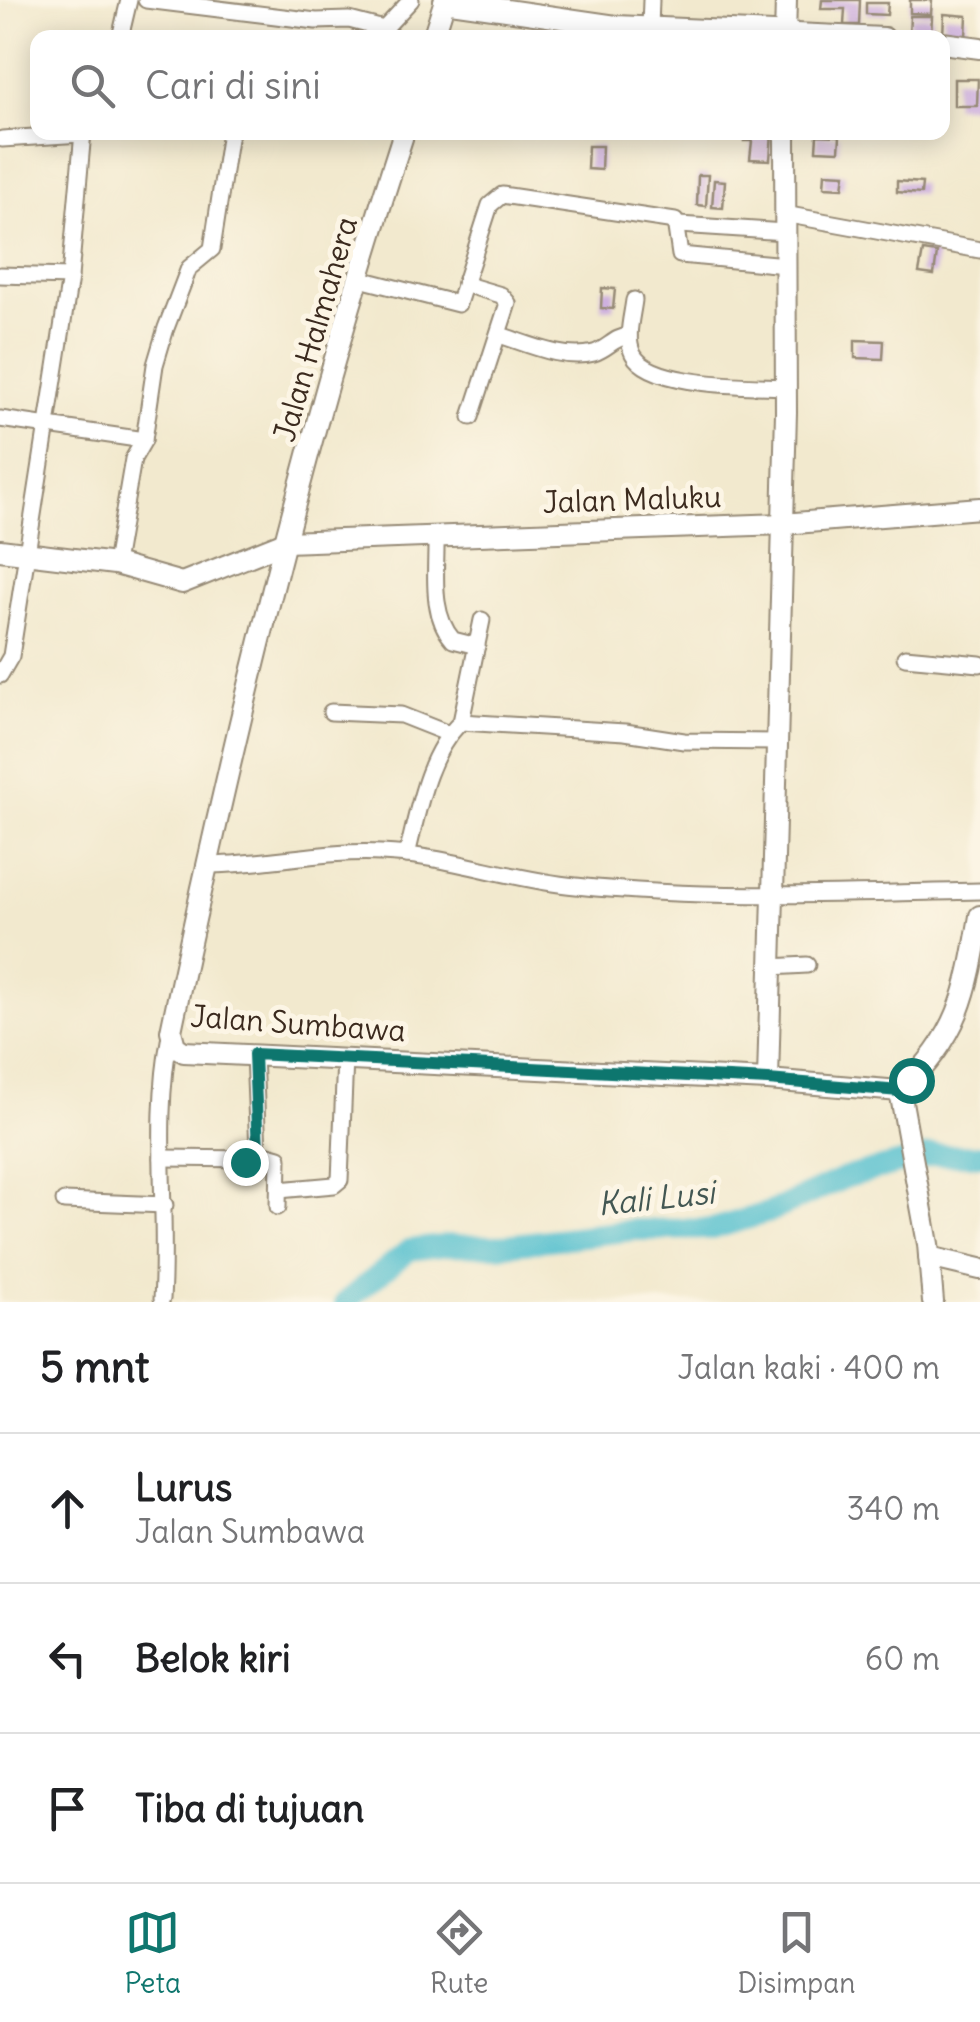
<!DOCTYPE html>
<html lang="id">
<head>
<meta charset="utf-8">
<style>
	:root { --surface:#fff; --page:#f2f2f2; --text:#202124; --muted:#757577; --line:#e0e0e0; --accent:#0f766e }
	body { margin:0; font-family:Delius,sans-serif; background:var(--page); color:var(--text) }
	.stop { position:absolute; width:30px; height:30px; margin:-22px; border:8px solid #0f766e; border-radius:50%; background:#fff }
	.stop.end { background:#0f766e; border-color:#fff; box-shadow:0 2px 10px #0008 }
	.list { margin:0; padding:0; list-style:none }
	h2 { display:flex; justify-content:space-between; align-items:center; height:130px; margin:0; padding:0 40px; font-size:42px }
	h2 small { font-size:32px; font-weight:400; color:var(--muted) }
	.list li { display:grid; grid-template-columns:65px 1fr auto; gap:30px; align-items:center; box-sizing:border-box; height:150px; padding:0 40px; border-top:2px solid var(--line) }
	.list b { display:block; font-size:38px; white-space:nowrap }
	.list p { margin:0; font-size:32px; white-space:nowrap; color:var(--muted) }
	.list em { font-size:32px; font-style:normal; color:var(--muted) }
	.icon { flex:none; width:55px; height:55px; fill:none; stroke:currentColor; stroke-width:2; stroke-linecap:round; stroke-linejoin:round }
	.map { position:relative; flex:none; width:980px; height:1302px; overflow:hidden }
	.search { position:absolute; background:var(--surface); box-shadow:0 5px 25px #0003; left:30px; right:30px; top:30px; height:110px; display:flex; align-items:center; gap:25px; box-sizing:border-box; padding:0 35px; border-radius:20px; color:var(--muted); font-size:38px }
	.sheet { height:580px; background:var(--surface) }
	nav { display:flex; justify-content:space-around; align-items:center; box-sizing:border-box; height:140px; border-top:2px solid var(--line); background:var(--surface); font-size:28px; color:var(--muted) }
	nav a { display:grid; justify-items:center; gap:5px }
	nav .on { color:var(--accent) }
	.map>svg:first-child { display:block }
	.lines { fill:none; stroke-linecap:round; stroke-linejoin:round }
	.river { stroke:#55c0cf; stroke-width:22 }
	.building { fill:#ceb0df }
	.street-casing { stroke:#968a76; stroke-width:19 }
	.secondary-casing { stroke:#968a76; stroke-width:24 }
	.street { stroke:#fff; stroke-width:15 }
	.secondary { stroke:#fff; stroke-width:20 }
	.route { stroke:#0f766e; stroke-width:12 }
	.labels { text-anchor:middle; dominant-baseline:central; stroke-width:10; stroke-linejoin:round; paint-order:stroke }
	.street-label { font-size:30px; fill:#3b2a1e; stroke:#fcf5e5 }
	.water-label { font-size:32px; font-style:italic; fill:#435753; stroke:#fcf5e5 }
</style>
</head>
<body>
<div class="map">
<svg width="980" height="1302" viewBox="0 0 980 1302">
	<rect width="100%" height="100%" fill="#fcf5e5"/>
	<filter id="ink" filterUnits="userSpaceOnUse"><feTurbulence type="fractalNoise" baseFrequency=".01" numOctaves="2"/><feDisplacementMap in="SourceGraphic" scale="20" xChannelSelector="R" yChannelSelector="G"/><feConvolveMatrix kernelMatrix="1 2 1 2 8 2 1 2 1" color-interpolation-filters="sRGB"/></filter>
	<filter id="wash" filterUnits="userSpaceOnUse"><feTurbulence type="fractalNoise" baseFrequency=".0048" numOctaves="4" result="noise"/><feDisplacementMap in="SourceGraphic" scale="40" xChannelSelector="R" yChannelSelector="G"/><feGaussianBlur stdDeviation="2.25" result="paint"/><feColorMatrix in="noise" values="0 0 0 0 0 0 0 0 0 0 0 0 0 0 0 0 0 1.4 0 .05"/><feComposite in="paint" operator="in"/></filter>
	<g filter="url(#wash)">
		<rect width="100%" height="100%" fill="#f2e9ce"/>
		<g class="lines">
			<polyline class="river" points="345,1302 409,1250 449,1245 497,1246 633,1230 712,1229 770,1212 847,1177 933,1155 980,1155"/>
		</g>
		<g id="blocks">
			<g class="building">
				<polygon points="822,0 860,0 859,25 844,25 845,9 821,9"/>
				<polygon points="910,0 932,0 931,14 910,13"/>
				<polygon points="866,3 888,3 887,15 866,14"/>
				<polygon points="944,14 967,16 966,37 943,36"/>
				<polygon points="910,16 932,16 931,35 909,35"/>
				<polygon points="954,79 978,79 977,106 954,106"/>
				<polygon points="745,132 772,132 770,160 750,159 752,141 744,141"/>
				<polygon points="817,135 840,136 839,151 816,150"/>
				<polygon points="588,146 602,146 601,170 587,169"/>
				<polygon points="825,173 845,174 843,188 824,187"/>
				<polygon points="698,175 708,175 706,206 697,205"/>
				<polygon points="714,180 725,181 723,208 712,207"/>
				<polygon points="897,181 922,183 921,194 897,192"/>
				<polygon points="923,251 937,253 934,275 919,273"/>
				<polygon points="602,288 615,289 613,309 601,308"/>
				<polygon points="855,340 884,341 883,359 855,358"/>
			</g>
		</g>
	</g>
	<g filter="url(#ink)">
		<use href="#blocks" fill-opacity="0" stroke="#968a76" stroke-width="2.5"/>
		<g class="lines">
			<defs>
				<g id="street">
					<polyline points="146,0 316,21 349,20 384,29 411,0"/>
					<polyline points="650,28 651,0"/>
					<polyline points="120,38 129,0"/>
					<polyline points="2,139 82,134"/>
					<polyline points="784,214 980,250"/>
					<polyline points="679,225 785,232"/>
					<polyline points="0,275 70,277"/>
					<polyline points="360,279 458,304 490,205 502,195 675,221 680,255 786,265"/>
					<polyline points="467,285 501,295 508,303 471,417"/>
					<path d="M 634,300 C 632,317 625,338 633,354 C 650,388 753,385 786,387"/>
					<path d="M 500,335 C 528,344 564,361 594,353 C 609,348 614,337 629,336"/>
					<polyline points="0,419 144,440"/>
					<path d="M 436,537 C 437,569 429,613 453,640 L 477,646"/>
					<polyline points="115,564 133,459 144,440 155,365 166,328 189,268 212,249 230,132"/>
					<polyline points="905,657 980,664"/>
					<polyline points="0,675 11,656 70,277 83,132"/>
					<polyline points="331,712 401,715 449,734"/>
					<polyline points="461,722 482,620"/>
					<path d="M 407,855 C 418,811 427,754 461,722 L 625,732 L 684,741 L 779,742"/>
					<path d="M 206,865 C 264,865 323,850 381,853 C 446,855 510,880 576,886 C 711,900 845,894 980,891"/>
					<polyline points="771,967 807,965"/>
					<polyline points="258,1152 279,1158 278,1207"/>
					<polyline points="162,1158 254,1159 258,1152 254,1054"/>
					<polyline points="279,1190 334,1185 340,1180 345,1058"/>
					<polyline points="64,1201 165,1205"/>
					<path d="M 162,1299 C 168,1210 153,1123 170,1035"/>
				</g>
				<g id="secondary">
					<polyline points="444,1 616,26 884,38"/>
					<polyline points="433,38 445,0"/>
					<polyline points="785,38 786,0"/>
					<polyline points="942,43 980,48"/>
					<path d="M 404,132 C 308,427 235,728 171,1031 L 175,1046 L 184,1052 L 768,1080 L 900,1091 L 928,1244 L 933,1302"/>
					<polyline points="0,550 115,564 182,583 285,542 783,524 980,508"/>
					<polyline points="768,1080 786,412 785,132"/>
					<path d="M 900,1091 C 960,1036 967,993 980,916"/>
					<polyline points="929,1257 980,1269"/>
				</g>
			</defs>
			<use href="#street" class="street-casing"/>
			<use href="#secondary" class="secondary-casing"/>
			<use href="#street" class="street"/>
			<use href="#secondary" class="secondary"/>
		</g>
	</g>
	<g class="lines" filter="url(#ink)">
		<polyline class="route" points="245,1162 258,1152 254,1054 768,1080 900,1091 911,1080"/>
	</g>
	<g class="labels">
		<g class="street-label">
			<text transform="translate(315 329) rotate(-74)">Jalan Halmahera</text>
			<text transform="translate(632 499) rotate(-2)">Jalan Maluku</text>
			<text transform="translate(298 1023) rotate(4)">Jalan Sumbawa</text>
		</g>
		<g class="water-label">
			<text transform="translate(656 1198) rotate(-6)">Kali Lusi</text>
		</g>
	</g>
</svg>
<div class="stop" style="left:911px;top:1080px"></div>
<div class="stop end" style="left:245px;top:1162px"></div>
<div class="search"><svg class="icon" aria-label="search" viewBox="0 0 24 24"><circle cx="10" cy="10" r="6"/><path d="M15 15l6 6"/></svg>Cari di sini</div>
</div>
<section class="sheet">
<h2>5 mnt<small>Jalan kaki · 400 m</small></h2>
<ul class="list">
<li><svg class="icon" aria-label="ahead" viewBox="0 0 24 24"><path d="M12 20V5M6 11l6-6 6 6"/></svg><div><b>Lurus</b><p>Jalan Sumbawa</p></div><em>340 m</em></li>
<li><svg class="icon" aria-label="left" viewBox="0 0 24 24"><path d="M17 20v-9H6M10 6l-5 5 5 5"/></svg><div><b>Belok kiri</b></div><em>60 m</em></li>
<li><svg class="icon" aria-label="arrive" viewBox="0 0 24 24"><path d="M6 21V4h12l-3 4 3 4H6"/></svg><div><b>Tiba di tujuan</b></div></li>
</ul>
</section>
<nav>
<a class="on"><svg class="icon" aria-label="map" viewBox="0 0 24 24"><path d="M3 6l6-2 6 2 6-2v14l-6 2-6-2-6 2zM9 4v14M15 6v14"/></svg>Peta</a>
<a><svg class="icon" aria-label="directions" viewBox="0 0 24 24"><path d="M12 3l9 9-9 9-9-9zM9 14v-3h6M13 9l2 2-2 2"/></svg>Rute</a>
<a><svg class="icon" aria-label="saved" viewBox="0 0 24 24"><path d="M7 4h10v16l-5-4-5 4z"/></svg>Disimpan</a>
</nav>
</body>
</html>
